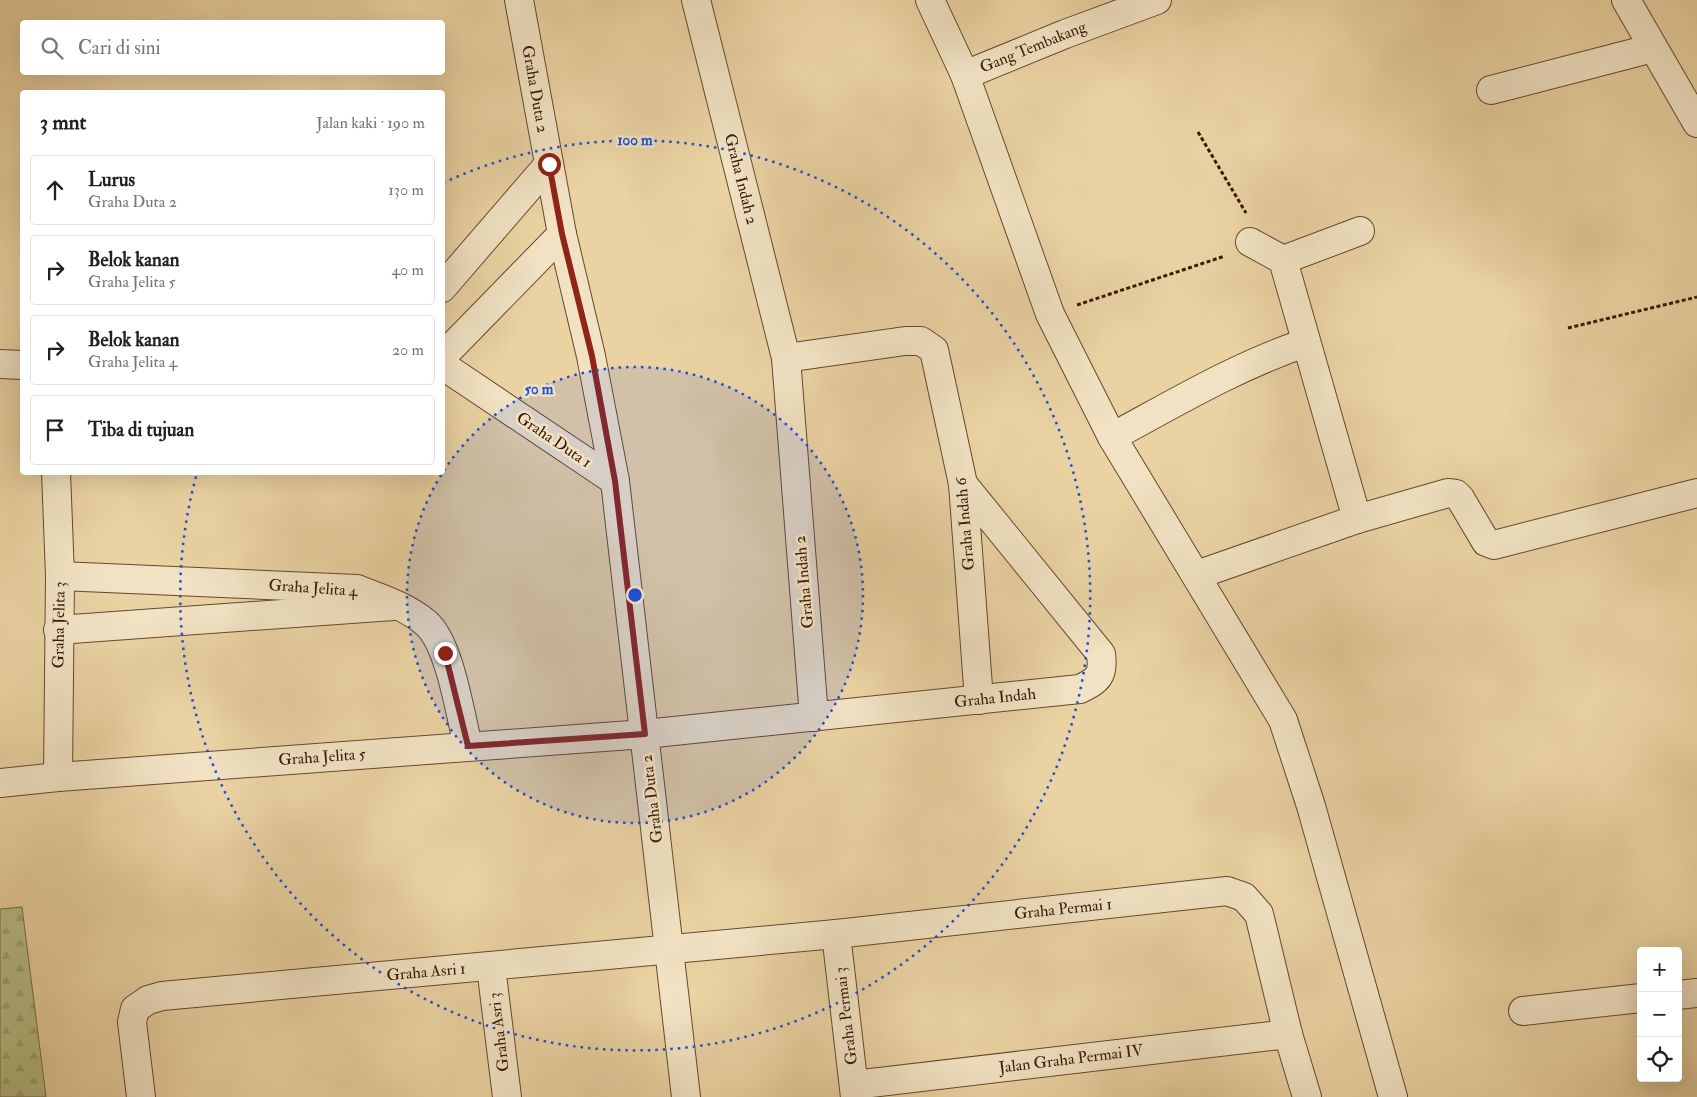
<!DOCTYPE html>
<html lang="id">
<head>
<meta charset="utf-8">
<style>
	:root { --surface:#fff; --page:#f2f2f2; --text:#222; --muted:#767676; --line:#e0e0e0 }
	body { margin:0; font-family:"IM FELL Double Pica",serif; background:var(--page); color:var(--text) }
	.controls { position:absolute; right:15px; bottom:15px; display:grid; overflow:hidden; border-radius:5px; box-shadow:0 5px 20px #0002 }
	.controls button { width:45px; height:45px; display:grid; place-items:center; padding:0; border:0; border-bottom:1px solid var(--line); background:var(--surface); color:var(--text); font:25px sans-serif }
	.stop { position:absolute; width:15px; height:15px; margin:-11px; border:4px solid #8f2418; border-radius:50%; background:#fff }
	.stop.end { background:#8f2418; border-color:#fff; box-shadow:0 1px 5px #0008 }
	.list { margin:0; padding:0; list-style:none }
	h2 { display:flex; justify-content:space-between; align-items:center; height:65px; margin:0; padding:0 20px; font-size:21px }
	h2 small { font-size:16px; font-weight:400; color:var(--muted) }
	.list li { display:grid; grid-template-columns:32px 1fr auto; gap:15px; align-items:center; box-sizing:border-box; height:70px; margin:0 10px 10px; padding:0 10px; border:1px solid var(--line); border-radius:5px }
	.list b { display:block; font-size:19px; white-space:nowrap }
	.list p { margin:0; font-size:16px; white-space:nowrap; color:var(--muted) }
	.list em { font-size:16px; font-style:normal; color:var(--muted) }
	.icon { flex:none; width:28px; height:28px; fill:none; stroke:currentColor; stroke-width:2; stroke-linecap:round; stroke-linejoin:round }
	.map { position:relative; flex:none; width:1697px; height:1097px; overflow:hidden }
	.search { position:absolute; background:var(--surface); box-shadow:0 5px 20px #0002; left:20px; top:20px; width:425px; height:55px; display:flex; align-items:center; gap:12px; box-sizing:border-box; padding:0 18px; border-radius:5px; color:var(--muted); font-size:19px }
	.panel { position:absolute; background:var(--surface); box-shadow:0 5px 20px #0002; left:20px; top:90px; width:425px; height:385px; border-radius:5px }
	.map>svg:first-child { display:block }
	.forest { fill:url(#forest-firs); stroke:#786b46 }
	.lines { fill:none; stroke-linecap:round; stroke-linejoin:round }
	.street-casing { stroke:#65482e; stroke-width:30 }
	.path { stroke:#391a08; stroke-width:3; stroke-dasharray:4 2.5; stroke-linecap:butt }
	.street { stroke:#f1e2c3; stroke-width:28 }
	.route { stroke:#8f2418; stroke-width:6 }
	.ring { fill:none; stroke:#1d4ed8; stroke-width:2.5; stroke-dasharray:2.5 5 }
	.labels { text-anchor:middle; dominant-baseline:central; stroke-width:5; stroke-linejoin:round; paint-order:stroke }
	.street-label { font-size:16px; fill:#391a08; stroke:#f1e2c3 }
	.centre { fill:#1d4ed8; stroke:#f1e2c3; stroke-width:2.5 }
	.ring-label { font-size:15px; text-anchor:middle; font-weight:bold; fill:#1d4ed8; stroke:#f1e2c3; stroke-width:5; stroke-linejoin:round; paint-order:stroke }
</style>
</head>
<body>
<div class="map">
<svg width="1697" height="1097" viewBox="0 0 1697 1097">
	<defs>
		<pattern id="forest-firs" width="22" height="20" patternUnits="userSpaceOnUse" patternTransform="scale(1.25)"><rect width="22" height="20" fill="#b6bc85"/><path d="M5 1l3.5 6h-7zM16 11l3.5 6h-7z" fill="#9da171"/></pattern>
	</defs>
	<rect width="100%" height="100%" fill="#ead2a2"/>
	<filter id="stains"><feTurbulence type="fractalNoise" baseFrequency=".004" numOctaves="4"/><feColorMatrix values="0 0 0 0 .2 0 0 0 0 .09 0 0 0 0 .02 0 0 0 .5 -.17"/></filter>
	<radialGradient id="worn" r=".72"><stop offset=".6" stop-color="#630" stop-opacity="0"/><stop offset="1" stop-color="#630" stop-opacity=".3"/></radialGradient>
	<polygon class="forest" points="22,907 46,1097 0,1097 0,909"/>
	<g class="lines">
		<defs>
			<g id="street">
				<polyline points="519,0 562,234 591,356 615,481 686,1097"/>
				<polyline points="696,0 786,358 814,717"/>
				<polyline points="930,0 965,75 1050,314 1112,437 1283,720 1311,806 1393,1097"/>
				<polyline points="1626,0 1697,123"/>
				<polyline points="965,75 1065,34 1157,0"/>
				<polyline points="1491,90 1653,48"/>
				<polyline points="1250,242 1283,260 1357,519"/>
				<polyline points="1283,260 1360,231"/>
				<polyline points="442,288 549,164"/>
				<polyline points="442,357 562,234"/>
				<polyline points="786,358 905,341 921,341 934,350 963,484 979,700"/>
				<polyline points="0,364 22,365"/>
				<polyline points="442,365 615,481"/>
				<path d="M 1112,437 C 1175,403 1237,366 1305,343"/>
				<polyline points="56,472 60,576 58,777"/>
				<polyline points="1197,575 1357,519 1448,493 1456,494 1460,498 1486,542 1494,545 1697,493"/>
				<path d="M 60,576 L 357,589 C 380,598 406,606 426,623 C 450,644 460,714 468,746"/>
				<polyline points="58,630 393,606"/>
				<path d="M 0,783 L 58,777 L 645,734 L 1080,689 C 1098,680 1104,676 1101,654 L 963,484"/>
				<polyline points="836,934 855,1097"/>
				<polyline points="491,967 507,1097"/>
				<polyline points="1678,995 1697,993"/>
				<polyline points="1523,1011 1641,998"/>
				<polyline points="854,1085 1288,1034"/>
				<polyline points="141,1097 132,1022 135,1009 148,1000 162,996 836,934 1227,891 1244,897 1259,914 1288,1034 1307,1097"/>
			</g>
		</defs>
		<use href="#street" class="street-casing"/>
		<g class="path">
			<polyline points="1198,132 1246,213"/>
			<polyline points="1077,305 1225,256"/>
			<polyline points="1568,328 1697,297"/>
		</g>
		<use href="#street" class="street"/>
	</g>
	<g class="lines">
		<polyline class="route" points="445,653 468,746 645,734 615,481 592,356 562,234 549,164"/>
	</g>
	<circle cx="635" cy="595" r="228" fill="#1d4ed8" fill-opacity=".12"/>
	<g class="ring">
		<circle cx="635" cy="595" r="228"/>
		<path d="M443 183A455 455 0 1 1 197 473"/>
	</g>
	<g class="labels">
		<g class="street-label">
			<text transform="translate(1033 47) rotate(-22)">Gang Tembakang</text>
			<text transform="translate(535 89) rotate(80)">Graha Duta 2</text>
			<text transform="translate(741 179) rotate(76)">Graha Indah 2</text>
			<text transform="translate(554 440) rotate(34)">Graha Duta 1</text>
			<text transform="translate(965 524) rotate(-95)">Graha Indah 6</text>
			<text transform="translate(804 582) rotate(-95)">Graha Indah 2</text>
			<text transform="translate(313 588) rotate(4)">Graha Jelita 4</text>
			<text transform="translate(59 625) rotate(-89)">Graha Jelita 3</text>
			<text transform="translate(995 698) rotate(-6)">Graha Indah</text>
			<text transform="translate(322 757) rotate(-4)">Graha Jelita 5</text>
			<text transform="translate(652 799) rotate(-97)">Graha Duta 2</text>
			<text transform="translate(1063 909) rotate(-6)">Graha Permai 1</text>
			<text transform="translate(426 972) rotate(-5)">Graha Asri 1</text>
			<text transform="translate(846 1016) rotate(-97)">Graha Permai 3</text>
			<text transform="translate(499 1032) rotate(-97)">Graha Asri 3</text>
			<text transform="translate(1071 1059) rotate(-7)">Jalan Graha Permai IV</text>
		</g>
	</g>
	<circle cx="635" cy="595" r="8" class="centre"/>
	<g class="ring-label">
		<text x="635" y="145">100 m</text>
		<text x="539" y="394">50 m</text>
	</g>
	<rect width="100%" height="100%" filter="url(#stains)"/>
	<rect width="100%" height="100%" fill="url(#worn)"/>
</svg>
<div class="controls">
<button>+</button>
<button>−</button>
<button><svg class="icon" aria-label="locate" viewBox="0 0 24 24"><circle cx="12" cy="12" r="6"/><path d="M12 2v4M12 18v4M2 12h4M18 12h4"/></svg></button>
</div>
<div class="stop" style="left:549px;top:164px"></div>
<div class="stop end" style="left:445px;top:653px"></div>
<div class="search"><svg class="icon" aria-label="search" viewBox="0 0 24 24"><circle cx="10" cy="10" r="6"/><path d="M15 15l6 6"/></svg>Cari di sini</div>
<section class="panel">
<h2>3 mnt<small>Jalan kaki · 190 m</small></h2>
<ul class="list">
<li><svg class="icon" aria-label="ahead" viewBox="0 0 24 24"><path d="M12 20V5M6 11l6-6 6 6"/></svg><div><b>Lurus</b><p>Graha Duta 2</p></div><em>130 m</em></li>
<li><svg class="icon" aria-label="right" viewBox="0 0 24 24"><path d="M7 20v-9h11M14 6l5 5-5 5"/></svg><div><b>Belok kanan</b><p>Graha Jelita 5</p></div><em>40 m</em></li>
<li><svg class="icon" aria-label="right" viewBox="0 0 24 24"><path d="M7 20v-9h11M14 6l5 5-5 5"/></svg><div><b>Belok kanan</b><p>Graha Jelita 4</p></div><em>20 m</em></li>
<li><svg class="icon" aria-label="arrive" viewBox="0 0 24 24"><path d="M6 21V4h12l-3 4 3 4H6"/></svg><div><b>Tiba di tujuan</b></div></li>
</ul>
</section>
</div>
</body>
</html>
